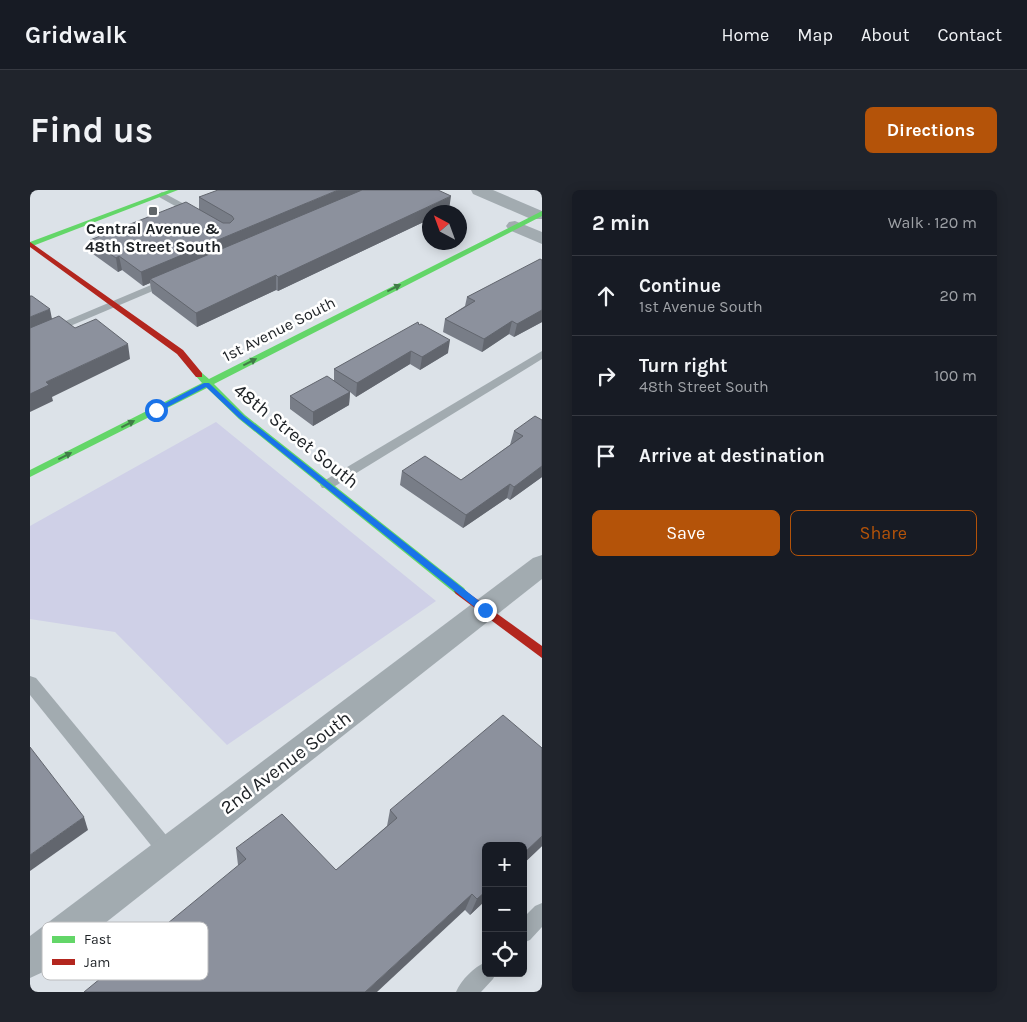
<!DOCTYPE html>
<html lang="en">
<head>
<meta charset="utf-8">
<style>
	:root { --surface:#171b24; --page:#20242c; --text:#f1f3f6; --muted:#9ea1a6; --line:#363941; --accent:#b45309 }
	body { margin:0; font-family:Karla,sans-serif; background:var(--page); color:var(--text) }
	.controls { position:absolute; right:15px; bottom:15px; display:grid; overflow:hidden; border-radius:8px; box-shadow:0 2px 12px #0003 }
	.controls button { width:45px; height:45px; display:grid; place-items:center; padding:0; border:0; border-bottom:1px solid var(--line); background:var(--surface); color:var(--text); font:25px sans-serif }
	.compass { position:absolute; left:392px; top:15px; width:45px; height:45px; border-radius:50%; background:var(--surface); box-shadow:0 2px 12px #0003; rotate:319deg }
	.stop { position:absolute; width:15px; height:15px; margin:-11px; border:4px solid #1a73e8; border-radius:50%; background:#fff }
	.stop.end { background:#1a73e8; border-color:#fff; box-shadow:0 1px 5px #0008 }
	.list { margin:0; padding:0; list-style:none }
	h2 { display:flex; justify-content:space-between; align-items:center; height:65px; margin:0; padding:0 20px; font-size:21px }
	h2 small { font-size:16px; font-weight:400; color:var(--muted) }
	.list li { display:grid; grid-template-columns:32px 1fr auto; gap:15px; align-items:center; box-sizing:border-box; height:80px; padding:0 20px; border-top:1px solid var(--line) }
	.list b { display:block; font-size:19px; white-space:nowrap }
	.list p { margin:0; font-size:16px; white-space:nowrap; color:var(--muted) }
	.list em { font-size:16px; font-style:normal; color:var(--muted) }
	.actions { display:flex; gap:10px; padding:15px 20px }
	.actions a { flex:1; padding:11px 0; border:1px solid var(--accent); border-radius:8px; text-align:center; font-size:18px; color:var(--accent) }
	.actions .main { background:var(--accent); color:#fff }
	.icon { flex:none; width:28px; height:28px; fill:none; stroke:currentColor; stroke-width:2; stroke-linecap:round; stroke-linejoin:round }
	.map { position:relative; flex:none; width:512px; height:802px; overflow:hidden; border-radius:8px }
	header { display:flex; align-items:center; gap:30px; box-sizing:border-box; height:70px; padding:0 25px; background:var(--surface); border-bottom:1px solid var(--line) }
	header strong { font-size:24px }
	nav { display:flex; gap:28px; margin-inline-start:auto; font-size:18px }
	.intro { display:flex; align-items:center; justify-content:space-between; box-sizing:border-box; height:120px; padding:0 30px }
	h1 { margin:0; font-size:35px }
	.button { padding:12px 22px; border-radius:8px; background:var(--accent); color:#fff; font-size:18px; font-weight:700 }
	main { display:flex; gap:30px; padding:0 30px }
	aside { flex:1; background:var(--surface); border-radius:8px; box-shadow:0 2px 12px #0003 }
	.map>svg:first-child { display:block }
	.green { fill:#cfd0e7 }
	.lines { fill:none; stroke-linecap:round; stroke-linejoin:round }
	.lane { fill:#a2abb0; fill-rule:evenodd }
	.street { fill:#a2abb0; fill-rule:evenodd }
	.fast { fill:#63d668; fill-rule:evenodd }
	.jam { fill:#b3261e; fill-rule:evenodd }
	.wall { fill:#787d87 }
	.shaded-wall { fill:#62666e }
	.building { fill:#8c919d; stroke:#62666e }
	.oneway { fill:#407c46 }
	.route { fill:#1a73e8 }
	.poi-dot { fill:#606569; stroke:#fff; stroke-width:2 }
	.labels { text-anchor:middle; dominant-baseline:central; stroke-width:5; stroke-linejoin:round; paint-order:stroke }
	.far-poi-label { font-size:16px; font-weight:bold; fill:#1d2125; stroke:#fff }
	.far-street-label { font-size:16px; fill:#1d2125; stroke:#fff }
	.street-label { font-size:19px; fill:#1d2125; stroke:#fff }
	.key { fill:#fff; stroke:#bbbcbe; stroke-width:1 }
	.key-label { font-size:14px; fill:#1d2125 }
</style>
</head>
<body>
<header>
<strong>Gridwalk</strong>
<nav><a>Home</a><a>Map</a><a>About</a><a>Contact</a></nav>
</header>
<div class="intro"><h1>Find us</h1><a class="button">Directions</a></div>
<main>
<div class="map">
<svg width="512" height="802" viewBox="0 0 512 802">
	<rect width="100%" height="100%" fill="#dce2e8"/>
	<polygon class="green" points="186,232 406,411 197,555 85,442 0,429 0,336"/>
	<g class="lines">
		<g class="lane">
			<polygon points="132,2 169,22 171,24 169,26 163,26 129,7 127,5"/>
			<polygon points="140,87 144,88 145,90 144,92 0,153 0,146"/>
			<polygon points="512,161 512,169 302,298 292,298 290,295 292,292"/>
			<polygon points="0,486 6,488 146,657 148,663 146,669 139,672 132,669 0,505"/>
			<polygon points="512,713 512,737 500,750 493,753 493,728 505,716"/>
			<path d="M 456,772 L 456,783 L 466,783 L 463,789 L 451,802 L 426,802 C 431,790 444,777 456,772 Z"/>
		</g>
		<g class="street">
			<polygon points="441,0 463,0 512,21 512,29 501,29 443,4"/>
			<polygon points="485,31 512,42 512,54 479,40 476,36 479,32"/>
			<polygon points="512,365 512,389 13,782 0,788 0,746 503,368"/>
		</g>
		<g class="fast">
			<polygon points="139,0 148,0 0,57 0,52"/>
			<polygon points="512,21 512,26 184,194 215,225 434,398 436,401 434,404 426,404 209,229 177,198 0,287 0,280 172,193 165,185 166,183 172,183 179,189"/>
		</g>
		<g class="jam">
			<polygon points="0,52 153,160 172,183 172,187 166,187 147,164 0,57"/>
			<polygon points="430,397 512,456 512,468 426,404 424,401 426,398"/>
		</g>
	</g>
	<g class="wall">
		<polygon points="169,7 419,20 400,22 400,29 248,101 246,100 167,137 122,103 120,93 113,96 92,80 88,82 63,64 60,50 169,19"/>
		<polygon points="512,70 512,132 484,147 479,144 452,162 413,142 415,129 435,116 437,107"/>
		<polygon points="389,135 418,163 390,180 380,174 326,207 320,202 319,215 283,236 260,219 260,206 304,191 304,179"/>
		<polygon points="512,230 512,287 480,310 477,308 433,338 370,295 372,281 431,290 480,255 484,241"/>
		<polygon points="512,558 512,656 440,725 435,720 208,675 206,658 306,680 357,636 360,620"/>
	</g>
	<g class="shaded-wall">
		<polygon points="308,0 340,0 120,89 120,93 113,96 111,82"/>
		<polygon points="421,6 419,20 414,22 400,22 400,29 248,101 248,87"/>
		<polygon points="89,66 92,80 88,82 86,68"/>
		<polygon points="246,85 246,100 167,137 166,123"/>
		<polygon points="20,119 23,134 0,144 0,127"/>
		<polygon points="512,120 512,132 484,147 487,134"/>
		<polygon points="482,131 479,144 452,162 454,149"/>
		<polygon points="420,150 418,163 390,180 392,167"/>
		<polygon points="98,154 100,169 22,207 23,211 0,222 0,204 16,192"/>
		<polygon points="381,161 380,174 326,207 327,193"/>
		<polygon points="320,202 319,215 283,236 283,222"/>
		<polygon points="512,276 512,287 480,310 484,297"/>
		<polygon points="480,294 477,308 433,338 436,325"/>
		<polygon points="54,627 58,640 0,681 0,665"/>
		<polygon points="512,646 512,656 493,674 493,664"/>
		<polygon points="456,701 456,710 440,725 447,709"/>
		<polygon points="442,704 435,720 347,802 335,802"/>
	</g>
	<g class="building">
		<polygon points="188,0 308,0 111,82 89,66 86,68 60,50 156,12 193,33 200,33 204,29 202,26 169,7"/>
		<polygon points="332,0 408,0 421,6 248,87 246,85 166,123 120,89"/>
		<polygon points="510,69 512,70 512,120 487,134 482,131 454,149 415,129 445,111 437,107"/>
		<polygon points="0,106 2,106 20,119 0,127"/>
		<polygon points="29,126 45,138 66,129 98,154 16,192 19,195 0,204 0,138"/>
		<polygon points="388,132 389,135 391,134 420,150 392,167 381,161 327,193 304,179"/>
		<polygon points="297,186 320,202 283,222 260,206"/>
		<polygon points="505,226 512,230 512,276 484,297 480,294 436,325 372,281 395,266 431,290 493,246 484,241"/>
		<polygon points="473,525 512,558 512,646 493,664 493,656 456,656 456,701 447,709 442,704 335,802 54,802 216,669 206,658 252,624 306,680 367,628 360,620"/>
		<polygon points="0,557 54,627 0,665"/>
	</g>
	<defs><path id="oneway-solid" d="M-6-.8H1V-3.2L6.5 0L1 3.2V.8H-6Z" transform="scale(1.25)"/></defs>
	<g class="oneway">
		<use href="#oneway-solid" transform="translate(364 98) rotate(-27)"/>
		<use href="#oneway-solid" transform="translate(220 172) rotate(-27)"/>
		<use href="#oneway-solid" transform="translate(98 234) rotate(-27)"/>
		<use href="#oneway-solid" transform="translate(35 266) rotate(-27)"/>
	</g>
	<polygon class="route" points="174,193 179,193 214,226 458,418 458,423 452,423 209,228 176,197 128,222 122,220"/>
	<rect class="poi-dot" x="118" y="16" width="10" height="10" rx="2.5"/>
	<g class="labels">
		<g class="far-poi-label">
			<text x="123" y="38">Central Avenue &amp;<tspan x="123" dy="18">48th Street South</tspan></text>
		</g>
		<g class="far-street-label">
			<text transform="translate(249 139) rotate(-27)">1st Avenue South</text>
		</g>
		<g class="street-label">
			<text transform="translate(266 246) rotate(39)">48th Street South</text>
			<text transform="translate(256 573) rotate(-37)">2nd Avenue South</text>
		</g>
	</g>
	<rect x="12" y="732" width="166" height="58" rx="8" class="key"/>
	<rect x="22" y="746" width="23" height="7" fill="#63d668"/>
	<rect x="22" y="769" width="23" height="6" fill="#b3261e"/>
	<g class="key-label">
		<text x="54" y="754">Fast</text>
		<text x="54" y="777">Jam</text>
	</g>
</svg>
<div class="controls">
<button>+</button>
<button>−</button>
<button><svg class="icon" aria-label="locate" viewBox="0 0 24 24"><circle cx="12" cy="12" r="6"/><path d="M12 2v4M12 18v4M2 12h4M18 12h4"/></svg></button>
</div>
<svg class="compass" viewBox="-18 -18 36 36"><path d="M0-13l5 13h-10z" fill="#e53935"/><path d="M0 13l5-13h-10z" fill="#9ea1a6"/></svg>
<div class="stop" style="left:126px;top:220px"></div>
<div class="stop end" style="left:455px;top:420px"></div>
</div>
<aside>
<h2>2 min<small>Walk · 120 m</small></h2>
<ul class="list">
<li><svg class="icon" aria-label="ahead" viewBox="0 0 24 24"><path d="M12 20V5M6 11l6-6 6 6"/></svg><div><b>Continue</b><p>1st Avenue South</p></div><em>20 m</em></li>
<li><svg class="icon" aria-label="right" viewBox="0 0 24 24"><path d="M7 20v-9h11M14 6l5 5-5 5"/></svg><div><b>Turn right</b><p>48th Street South</p></div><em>100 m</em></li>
<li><svg class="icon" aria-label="arrive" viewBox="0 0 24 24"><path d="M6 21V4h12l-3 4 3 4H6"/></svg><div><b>Arrive at destination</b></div></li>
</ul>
<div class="actions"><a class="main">Save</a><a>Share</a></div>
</aside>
</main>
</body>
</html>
